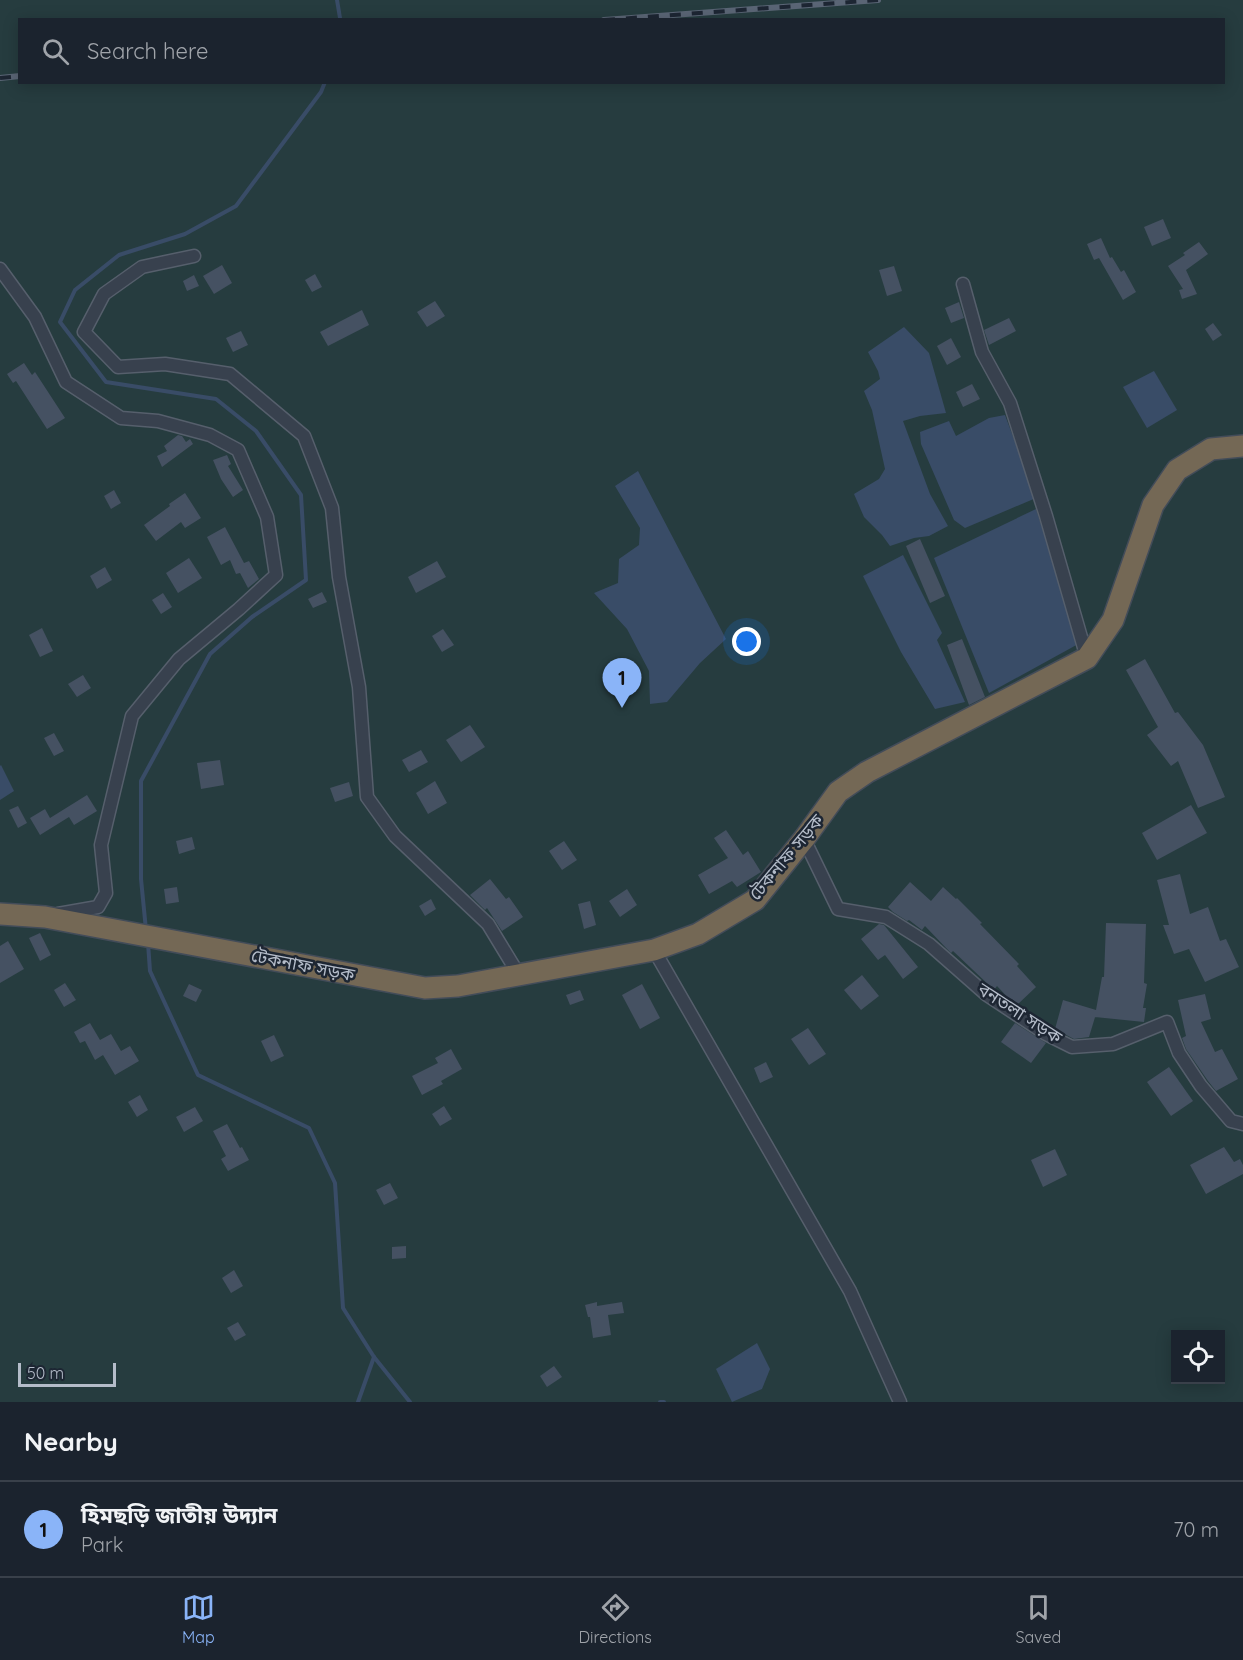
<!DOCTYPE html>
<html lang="en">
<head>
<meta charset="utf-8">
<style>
	:root { --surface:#1b232e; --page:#242b36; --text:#f1f3f6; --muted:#a0a4aa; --line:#39404a; --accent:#8ab4f8 }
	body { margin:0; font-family:Quicksand,"Noto Sans Bengali",sans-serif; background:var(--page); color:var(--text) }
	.controls { position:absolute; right:18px; bottom:18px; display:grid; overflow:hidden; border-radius:0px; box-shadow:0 3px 15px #0003 }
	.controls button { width:54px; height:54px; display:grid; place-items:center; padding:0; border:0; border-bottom:2px solid var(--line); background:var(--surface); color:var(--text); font:30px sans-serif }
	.scale { position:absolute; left:18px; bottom:15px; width:98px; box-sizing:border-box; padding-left:6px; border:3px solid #b4bcc9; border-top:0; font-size:16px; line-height:21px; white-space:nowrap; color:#b4bcc9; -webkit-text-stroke:4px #1d2633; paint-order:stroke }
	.you { position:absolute; left:747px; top:642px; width:21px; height:21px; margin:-15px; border:4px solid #fff; border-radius:50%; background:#1a73e8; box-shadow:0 0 0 9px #1a73e833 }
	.badge { display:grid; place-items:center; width:39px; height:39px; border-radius:50%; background:var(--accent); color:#111; font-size:20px; font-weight:700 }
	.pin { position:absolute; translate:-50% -50px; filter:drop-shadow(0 2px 3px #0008) }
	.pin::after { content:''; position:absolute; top:32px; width:21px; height:18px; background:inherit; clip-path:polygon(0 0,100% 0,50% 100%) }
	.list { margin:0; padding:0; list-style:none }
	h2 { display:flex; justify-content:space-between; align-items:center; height:78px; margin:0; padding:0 24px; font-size:26px }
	h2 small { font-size:20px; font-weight:400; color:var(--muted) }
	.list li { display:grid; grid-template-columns:39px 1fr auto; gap:18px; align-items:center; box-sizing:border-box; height:96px; padding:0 24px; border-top:2px solid var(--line) }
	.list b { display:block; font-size:22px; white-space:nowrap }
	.list p { margin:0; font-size:20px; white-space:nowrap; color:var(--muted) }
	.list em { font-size:20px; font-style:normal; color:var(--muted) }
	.icon { flex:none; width:33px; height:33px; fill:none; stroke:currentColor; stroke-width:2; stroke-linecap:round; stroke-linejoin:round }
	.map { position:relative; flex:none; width:1243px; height:1402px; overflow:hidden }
	.search { position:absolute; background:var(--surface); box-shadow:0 3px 15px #0003; left:18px; right:18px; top:18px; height:66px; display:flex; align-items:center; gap:15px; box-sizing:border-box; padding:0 21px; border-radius:0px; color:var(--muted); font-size:22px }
	.sheet { height:174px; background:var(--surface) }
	nav { display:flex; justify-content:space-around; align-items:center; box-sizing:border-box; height:84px; border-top:2px solid var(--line); background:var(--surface); font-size:16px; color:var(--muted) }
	nav a { display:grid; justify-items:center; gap:3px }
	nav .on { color:var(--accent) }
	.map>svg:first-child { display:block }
	.green { fill:#263c3f; fill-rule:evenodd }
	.water { fill:#394c67 }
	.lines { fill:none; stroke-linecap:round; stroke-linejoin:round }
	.stream { stroke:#394c67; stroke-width:4 }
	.building { fill:#455162 }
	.street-casing { stroke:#565f6c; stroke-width:15 }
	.highway-casing { stroke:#434c59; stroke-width:24 }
	.street { stroke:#38414e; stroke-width:12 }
	.highway { stroke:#746855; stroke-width:21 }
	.rail-casing { stroke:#5a6575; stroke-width:6 }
	.rail { stroke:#1d2633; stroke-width:4; stroke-dasharray:11; stroke-linecap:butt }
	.labels { text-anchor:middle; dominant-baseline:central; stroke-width:5; stroke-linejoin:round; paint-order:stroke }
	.street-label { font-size:18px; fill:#b4bcc9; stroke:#1d2633 }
</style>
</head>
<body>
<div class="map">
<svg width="1243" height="1402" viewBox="0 0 1243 1402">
	<rect width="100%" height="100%" fill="#242f3e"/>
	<path class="green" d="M 0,0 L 1243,0 L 1243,1402 L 0,1402 ZM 20,20 L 1224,20 L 1224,82 L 20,82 ZM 1176,1334 L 1220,1334 L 1220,1380 L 1176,1380 Z"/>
	<g class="water">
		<polygon points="904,327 929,353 946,413 920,416 903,421 930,494 948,526 929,536 914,538 890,546 882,535 864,517 854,494 879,479 885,469 872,410 864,391 880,379 878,371 868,352"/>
		<polygon points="1154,371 1177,410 1147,428 1123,387"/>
		<polygon points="1005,415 1036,498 965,528 954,520 921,444 920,432 949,421 956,436 989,418"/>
		<polygon points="638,471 726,639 700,663 667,702 650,704 649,671 627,629 594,593 618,583 619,559 639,545 640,528 615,486"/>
		<polygon points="1036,509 1080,643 989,693 934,558"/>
		<polygon points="903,555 942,633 937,640 965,702 935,709 901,652 863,576"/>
		<polygon points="1,765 14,791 0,800 0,766"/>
		<polygon points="757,1343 770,1369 762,1389 732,1402 716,1369"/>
	</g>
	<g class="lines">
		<g class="stream">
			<polyline points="337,0 340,18"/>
			<polyline points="146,930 141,879 141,781 210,654 252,617 306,580 301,495 256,431 216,399 106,382 60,322 75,290 119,255 185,234 236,206 321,92 325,82"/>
			<polyline points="148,943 150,971 198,1075 309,1128 335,1183 343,1308 374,1357 410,1402"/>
			<polyline points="358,1402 374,1357"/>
			<polyline points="660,1402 664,1402"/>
		</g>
	</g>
	<g class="building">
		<polygon points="1163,219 1171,238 1152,246 1144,227"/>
		<polygon points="1101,238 1110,258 1112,257 1121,272 1124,270 1136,292 1123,300 1099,258 1094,260 1087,244"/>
		<polygon points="1199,242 1208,254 1186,270 1197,294 1182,299 1179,290 1183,289 1168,266 1185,255 1183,253"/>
		<polygon points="222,265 232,283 214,294 203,276"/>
		<polygon points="894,266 902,291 887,296 879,270"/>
		<polygon points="315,274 322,287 312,292 305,280"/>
		<polygon points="194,275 199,286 187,291 183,281"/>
		<polygon points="435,301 445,316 427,327 417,312"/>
		<polygon points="959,302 964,318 951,323 945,308"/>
		<polygon points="362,310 369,325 328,346 320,332"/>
		<polygon points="1009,318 1016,331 989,345 984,330"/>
		<polygon points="1213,323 1222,335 1213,341 1205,329"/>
		<polygon points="241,331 248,345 233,352 226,338"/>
		<polygon points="951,338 961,357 947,365 937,346"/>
		<polygon points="24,363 32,375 35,372 65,418 47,429 16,381 13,383 7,374"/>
		<polygon points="972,384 980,399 963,407 956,392"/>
		<polygon points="178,435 182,436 186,442 190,439 193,444 162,467 157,456 167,451 164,446"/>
		<polygon points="227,455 231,464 228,466 243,490 233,497 221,479 213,460"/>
		<polygon points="114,490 121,503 111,509 104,496"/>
		<polygon points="185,493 201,518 185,528 181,522 156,541 144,525 170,506 169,504"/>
		<polygon points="225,527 244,563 249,561 259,579 248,588 240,573 236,574 230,560 221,565 207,537"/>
		<polygon points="920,539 945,596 930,603 906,546"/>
		<polygon points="189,558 202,578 178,593 166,573"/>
		<polygon points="437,561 446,577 416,593 408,577"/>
		<polygon points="105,567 112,580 97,589 90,576"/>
		<polygon points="322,592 327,602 313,608 308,599"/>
		<polygon points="163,593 172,607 161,614 152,600"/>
		<polygon points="42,628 53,651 40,657 29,635"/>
		<polygon points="443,629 454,645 442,652 432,636"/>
		<polygon points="962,639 985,697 969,705 947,645"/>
		<polygon points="1145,659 1175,713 1178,712 1203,745 1225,797 1198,808 1178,761 1171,766 1147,735 1158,727 1126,670"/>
		<polygon points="83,675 91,688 77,697 68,684"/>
		<polygon points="470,725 485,747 461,762 446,740"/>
		<polygon points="54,733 64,751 54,756 44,738"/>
		<polygon points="421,750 428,762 409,772 402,760"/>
		<polygon points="220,760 224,785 201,789 197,763"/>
		<polygon points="435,781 447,803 428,814 416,793"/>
		<polygon points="349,782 353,796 335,802 330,788"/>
		<polygon points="87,795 97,811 74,825 69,817 40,835 30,818 45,809 50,818"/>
		<polygon points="1191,805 1207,833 1157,860 1142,833"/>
		<polygon points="18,806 27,823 18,828 9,810"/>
		<polygon points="726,830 743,855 748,851 761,872 737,887 732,881 709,894 698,875 728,858 714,838"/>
		<polygon points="192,837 195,849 179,854 176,841"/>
		<polygon points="564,841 577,860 562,870 549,851"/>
		<polygon points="1180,874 1190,914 1208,907 1220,941 1226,939 1239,967 1205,982 1189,949 1174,954 1163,925 1169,925 1157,880"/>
		<polygon points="490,879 506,899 509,897 523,917 502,931 487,908 485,910 470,895"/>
		<polygon points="910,882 931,901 943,887 956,899 957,898 982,923 980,924 1019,964 1017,966 1036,987 1017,1005 1011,1001 997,986 994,990 992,988 953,951 951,953 948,950 925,926 922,930 909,920 907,921 893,912 888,907"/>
		<polygon points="177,887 179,902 166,904 164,889"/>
		<polygon points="627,889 637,905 620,917 609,901"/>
		<polygon points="431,899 436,909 425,916 419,906"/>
		<polygon points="590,901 596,925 584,929 578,904"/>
		<polygon points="1106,923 1146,924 1144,983 1147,984 1143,1008 1146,1008 1144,1022 1095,1017 1096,1014 1089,1037 1074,1039 1055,1029 1063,1000 1096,1010 1102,977 1104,977"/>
		<polygon points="879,924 884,925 918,967 903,979 885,955 878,960 861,939"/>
		<polygon points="40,933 51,955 40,961 29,938"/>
		<polygon points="8,941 24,969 0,983 0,946"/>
		<polygon points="862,975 879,996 861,1010 844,990"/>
		<polygon points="65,983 76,1000 64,1007 54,990"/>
		<polygon points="189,984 202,990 196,1002 183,996"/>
		<polygon points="642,984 660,1018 640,1029 622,995"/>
		<polygon points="580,990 584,1000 570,1005 566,995"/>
		<polygon points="1205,994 1211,1019 1201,1022 1215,1052 1222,1049 1238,1079 1216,1091 1208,1081 1186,1049 1182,1038 1186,1036 1178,1000"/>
		<polygon points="90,1023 100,1040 111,1034 121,1051 130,1046 139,1061 115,1075 103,1055 95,1060 85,1041 80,1043 74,1032"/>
		<polygon points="1015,1023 1046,1043 1031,1063 1001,1042"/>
		<polygon points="808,1028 826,1054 809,1065 791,1039"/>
		<polygon points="274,1035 284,1056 271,1062 261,1041"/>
		<polygon points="451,1049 462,1069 441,1081 443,1084 422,1095 412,1076 438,1063 435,1058"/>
		<polygon points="766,1062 773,1077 760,1083 754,1068"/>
		<polygon points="1169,1067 1193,1101 1171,1116 1147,1082"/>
		<polygon points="140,1095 148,1110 137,1117 128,1102"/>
		<polygon points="444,1106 452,1119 440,1126 432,1114"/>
		<polygon points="195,1107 203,1121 184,1132 176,1117"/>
		<polygon points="227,1124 240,1148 242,1147 249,1160 228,1171 221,1159 226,1156 213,1131"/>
		<polygon points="1224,1147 1234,1162 1240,1159 1243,1165 1243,1174 1206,1194 1190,1165"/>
		<polygon points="1055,1149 1067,1175 1043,1187 1031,1160"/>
		<polygon points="390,1183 398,1198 384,1205 376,1190"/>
		<polygon points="406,1246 406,1258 392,1259 392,1247"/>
		<polygon points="234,1270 243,1286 231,1293 222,1278"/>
		<polygon points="597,1302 597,1306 622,1302 624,1313 608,1315 611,1335 593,1338 590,1317 588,1317 585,1305"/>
		<polygon points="238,1322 246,1335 235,1341 227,1328"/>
		<polygon points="554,1366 562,1377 547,1387 540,1376"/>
	</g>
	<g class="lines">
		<defs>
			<g id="street">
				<polyline points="194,256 142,267 104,294 84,332 118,367 165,364 230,374 304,436 332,508 339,577 359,687 367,797 395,836 488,924 519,975"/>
				<polyline points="0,269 35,317 66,382 121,418 158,421 210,435 238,450 267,517 276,575 239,609 179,659 132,716 101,845 106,893 98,907 58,914"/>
				<polyline points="963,284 982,352 1010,403 1046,516 1087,658"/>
				<polyline points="804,839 838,909 886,917 929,944 987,995 1046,1034 1072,1047 1113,1044 1167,1022 1179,1053 1201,1086 1231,1121 1243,1124"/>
				<polyline points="654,950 850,1291 900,1402"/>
			</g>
			<polyline id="highway" points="0,914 45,917 425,988 458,986 654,950 698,934 755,900 804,839 838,792 867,772 1087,658 1113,620 1153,505 1177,470 1211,449 1243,446"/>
		</defs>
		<use href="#street" class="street-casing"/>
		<use href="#highway" class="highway-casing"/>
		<use href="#street" class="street"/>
		<use href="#highway" class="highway"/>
		<defs>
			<g id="rail">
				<polyline points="604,20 878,0"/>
				<polyline points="0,78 20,76"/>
			</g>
		</defs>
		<use href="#rail" class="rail-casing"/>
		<use href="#rail" class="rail"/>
	</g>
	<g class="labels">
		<g class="street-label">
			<text transform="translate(786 857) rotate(-50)">টেকনাফ সড়ক</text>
			<text transform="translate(303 965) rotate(11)">টেকনাফ সড়ক</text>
			<text transform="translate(1020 1013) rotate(33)">বনতলা সড়ক</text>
		</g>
	</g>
</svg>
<div class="controls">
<button><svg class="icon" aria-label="locate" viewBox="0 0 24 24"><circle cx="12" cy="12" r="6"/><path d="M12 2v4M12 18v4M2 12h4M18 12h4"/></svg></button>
</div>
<div class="scale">50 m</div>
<div class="you"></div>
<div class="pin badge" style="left:622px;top:708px">1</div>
<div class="search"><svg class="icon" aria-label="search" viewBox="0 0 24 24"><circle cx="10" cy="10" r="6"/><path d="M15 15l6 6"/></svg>Search here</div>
</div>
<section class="sheet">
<h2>Nearby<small></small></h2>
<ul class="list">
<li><span class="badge">1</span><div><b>হিমছড়ি জাতীয় উদ্যান</b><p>Park</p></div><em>70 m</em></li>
</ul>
</section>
<nav>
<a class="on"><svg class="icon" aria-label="map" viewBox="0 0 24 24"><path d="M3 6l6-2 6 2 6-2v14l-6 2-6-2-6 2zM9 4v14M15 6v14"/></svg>Map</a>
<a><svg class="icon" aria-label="directions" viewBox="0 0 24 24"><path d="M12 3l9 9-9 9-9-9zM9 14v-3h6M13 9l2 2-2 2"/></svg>Directions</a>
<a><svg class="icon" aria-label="saved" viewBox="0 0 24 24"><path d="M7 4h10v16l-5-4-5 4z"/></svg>Saved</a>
</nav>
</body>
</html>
